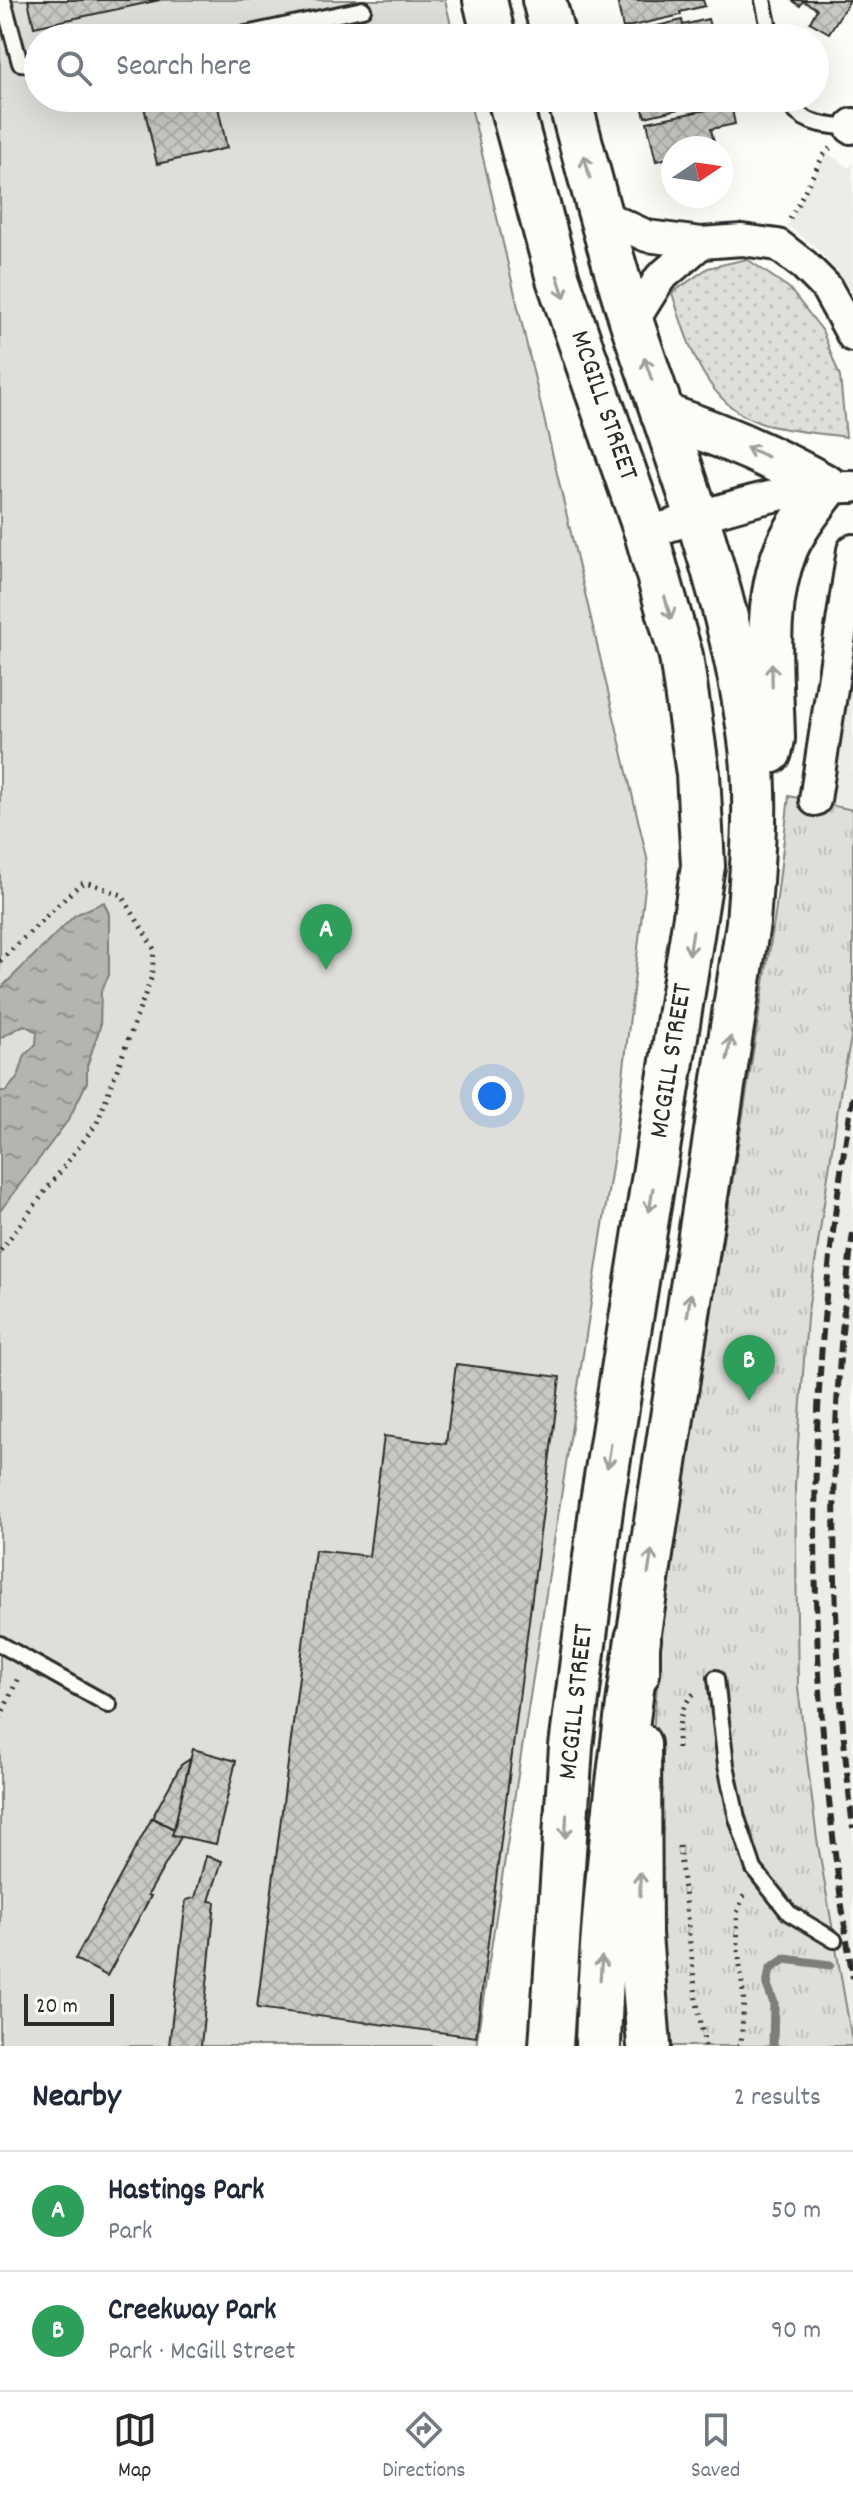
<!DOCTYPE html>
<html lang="en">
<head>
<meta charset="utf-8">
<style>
	:root { --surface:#fff; --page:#f6f6f7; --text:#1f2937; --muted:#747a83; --line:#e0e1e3; --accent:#2b2b2b }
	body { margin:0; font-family:Dekko,sans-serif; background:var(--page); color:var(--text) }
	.compass { position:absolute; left:661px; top:136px; width:72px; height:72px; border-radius:50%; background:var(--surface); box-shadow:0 8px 32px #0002; rotate:77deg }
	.scale { position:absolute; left:24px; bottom:20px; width:90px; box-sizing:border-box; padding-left:8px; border:4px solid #2b2b2b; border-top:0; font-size:22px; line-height:28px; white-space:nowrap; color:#2b2b2b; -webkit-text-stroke:6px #fdfcf7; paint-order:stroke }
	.you { position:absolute; left:492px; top:1096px; width:28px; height:28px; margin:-20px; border:6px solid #fff; border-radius:50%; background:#1a73e8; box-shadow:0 0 0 12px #1a73e833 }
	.badge { display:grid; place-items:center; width:52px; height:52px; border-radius:50%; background:var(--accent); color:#fff; font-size:26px; font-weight:700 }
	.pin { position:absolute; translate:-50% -66px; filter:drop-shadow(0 2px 4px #0008) }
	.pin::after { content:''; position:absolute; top:42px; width:28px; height:24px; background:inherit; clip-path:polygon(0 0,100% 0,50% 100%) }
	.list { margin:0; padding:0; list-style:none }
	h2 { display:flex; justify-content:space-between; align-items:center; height:104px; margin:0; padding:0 32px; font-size:34px }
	h2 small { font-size:26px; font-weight:400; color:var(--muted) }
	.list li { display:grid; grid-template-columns:52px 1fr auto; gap:24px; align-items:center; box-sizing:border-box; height:120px; padding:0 32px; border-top:2px solid var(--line) }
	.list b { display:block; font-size:30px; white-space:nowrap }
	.list p { margin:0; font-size:26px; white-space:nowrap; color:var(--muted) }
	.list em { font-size:26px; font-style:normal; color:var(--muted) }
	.icon { flex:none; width:44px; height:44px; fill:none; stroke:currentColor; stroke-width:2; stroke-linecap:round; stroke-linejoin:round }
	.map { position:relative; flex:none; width:853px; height:2046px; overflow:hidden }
	.search { position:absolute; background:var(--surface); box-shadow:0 8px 32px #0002; left:24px; right:24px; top:24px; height:88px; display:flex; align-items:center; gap:20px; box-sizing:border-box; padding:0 28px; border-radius:44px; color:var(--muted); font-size:30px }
	.sheet { height:344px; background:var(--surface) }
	nav { display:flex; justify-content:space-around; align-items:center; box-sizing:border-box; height:112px; border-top:2px solid var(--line); background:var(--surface); font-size:22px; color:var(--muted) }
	nav a { display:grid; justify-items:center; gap:4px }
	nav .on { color:var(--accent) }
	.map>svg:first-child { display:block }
	.built { fill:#edece8 }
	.grass { fill:url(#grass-dots); stroke:#858482; stroke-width:2 }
	.park { fill:url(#park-tufts); stroke:#858482; stroke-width:2 }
	.pitch { fill:#dfdeda; stroke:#858482; stroke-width:2 }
	.water { fill:url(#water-ripples); stroke:#7e7d7b; stroke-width:2 }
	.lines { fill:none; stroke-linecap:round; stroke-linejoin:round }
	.stream { stroke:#7e7d7b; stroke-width:9 }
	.building { fill:url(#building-cross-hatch); stroke:#2b2b2b; stroke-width:2 }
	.lane-casing { stroke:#2b2b2b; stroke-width:20 }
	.street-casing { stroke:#2b2b2b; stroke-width:36 }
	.secondary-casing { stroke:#2b2b2b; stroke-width:48 }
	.highway-casing { stroke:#2b2b2b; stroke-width:50 }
	.path { stroke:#2b2b2b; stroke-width:5; stroke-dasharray:2 6; stroke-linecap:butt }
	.lane { stroke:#fdfcf7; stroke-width:14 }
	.street { stroke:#fdfcf7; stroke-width:30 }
	.secondary { stroke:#fdfcf7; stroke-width:42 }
	.highway { stroke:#fdfcf7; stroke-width:44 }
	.rail { stroke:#2b2b2b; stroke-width:6; stroke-dasharray:12 6; stroke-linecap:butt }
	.oneway { stroke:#9e9e9b }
	.labels { text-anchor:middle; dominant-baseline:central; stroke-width:6; stroke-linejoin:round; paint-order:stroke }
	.street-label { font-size:28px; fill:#2b2b2b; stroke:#fdfcf7 }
</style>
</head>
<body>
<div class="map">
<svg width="853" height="2046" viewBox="0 0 853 2046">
	<defs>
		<pattern id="grass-dots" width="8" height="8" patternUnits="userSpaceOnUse" patternTransform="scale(2)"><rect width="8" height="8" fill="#dfdeda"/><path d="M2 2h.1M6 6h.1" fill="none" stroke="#c0bfbb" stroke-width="1.8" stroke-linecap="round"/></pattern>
		<pattern id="park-tufts" width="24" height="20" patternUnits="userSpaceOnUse" patternTransform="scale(2)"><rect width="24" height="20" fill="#dfdeda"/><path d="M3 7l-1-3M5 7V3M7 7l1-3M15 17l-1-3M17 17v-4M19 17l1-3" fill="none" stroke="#c0bfbb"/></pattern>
		<pattern id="water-ripples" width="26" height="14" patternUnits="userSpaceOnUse" patternTransform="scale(2)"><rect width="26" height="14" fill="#b5b4b1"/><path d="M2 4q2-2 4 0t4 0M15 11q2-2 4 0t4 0" fill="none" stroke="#939390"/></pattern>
		<pattern id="building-cross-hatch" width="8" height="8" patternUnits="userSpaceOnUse" patternTransform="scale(2)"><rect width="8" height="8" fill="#c9c8c4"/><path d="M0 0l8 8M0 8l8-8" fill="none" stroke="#adaca9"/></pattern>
	</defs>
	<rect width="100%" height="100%" fill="#fdfcf7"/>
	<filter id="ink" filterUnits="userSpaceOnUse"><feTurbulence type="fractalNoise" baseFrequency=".0125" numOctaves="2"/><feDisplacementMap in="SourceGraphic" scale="16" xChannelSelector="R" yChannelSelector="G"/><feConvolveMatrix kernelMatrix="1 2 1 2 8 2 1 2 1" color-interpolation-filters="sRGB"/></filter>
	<g filter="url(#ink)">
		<g class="built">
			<polygon points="826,152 849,168 853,163 853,291 815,246 787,226"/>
			<polygon points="853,629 853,810 826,802"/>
			<polygon points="853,1028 853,2046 817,1839 798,1688 795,1485 807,1318 841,1088"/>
		</g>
		<path class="grass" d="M 747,259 L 789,288 L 822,330 L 840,377 L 846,437 C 820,433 784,431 760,423 C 704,403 688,343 672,293 L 708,268 Z"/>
		<polygon class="park" points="789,796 853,810 853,1028 841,1088 807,1318 795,1485 798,1688 817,1839 853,2046 663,2046 649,1780 663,1615 775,915"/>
		<polygon class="pitch" points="0,0 445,0 454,38 38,38 38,98 469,98 648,862 614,1154 476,2046 0,2046"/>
		<polygon class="water" points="104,902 109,914 109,975 101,991 100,1027 87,1066 87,1082 69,1119 0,1211 0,1091 6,1091 18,1077 25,1055 36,1044 37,1032 24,1025 0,1038 0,989 75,915"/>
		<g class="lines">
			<polyline class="stream" points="773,2046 774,2003 767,1985 770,1969 785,1959 830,1965"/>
		</g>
		<g class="building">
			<polygon points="28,0 160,0 34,27"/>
			<polygon points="617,0 703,0 705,6 680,12 681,15 623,28"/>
			<polygon points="792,0 850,0 829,33 810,22 817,9 803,1 800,6"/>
			<polygon points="708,19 713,38 625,38 624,34 682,20 683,25"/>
			<polygon points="142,98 216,98 227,148 157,164"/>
			<polygon points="640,98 703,98 704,103 645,117"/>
			<polygon points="731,105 735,124 711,129 715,147 673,148 673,157 656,161 647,122"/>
			<polygon points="456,1364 560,1377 476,2037 257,2008 315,1550 369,1556 384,1436 446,1444"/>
			<polygon points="193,1749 236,1761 216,1844 172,1835"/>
			<polygon points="190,1759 174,1829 152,1818 181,1765"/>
			<polygon points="152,1818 174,1829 172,1835 181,1837 148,1895 151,1896 107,1976 75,1959"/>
			<polygon points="206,1856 222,1861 209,1901 215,1902 201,2046 169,2046 186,1900 195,1898"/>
		</g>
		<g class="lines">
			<defs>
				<g id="lane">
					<polyline points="3,0 20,63 38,65"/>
					<polyline points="763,0 771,38"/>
					<polyline points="227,38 363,9"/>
					<path d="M 784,98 C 802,125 822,125 851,128"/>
					<polyline points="0,1644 109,1705"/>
					<polyline points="716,1678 726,1765 737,1818 754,1869 789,1913 834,1940"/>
				</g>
				<g id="street">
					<polyline points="851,128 853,124"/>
					<polyline points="599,214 647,236 701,243 742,240 778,245 804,265 826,287 853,336"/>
					<polyline points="632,323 660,278 701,243"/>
					<path d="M 646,533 C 713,513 783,486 853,487"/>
					<polyline points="815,800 853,550"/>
				</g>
				<g id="secondary">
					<polyline points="485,0 494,38"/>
					<polyline points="544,0 554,38"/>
					<path id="s1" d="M 509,98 L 558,279 L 646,533 L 681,656 L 698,774 L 703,866 L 602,1502 L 571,1747 L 551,2046"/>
					<path d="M 569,98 C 589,175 609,251 633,326 C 679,464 733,602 751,747 C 758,806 752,865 748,923 L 638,1639 L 638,1673"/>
					<path d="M 663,415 C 720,434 775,458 827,487 C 812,507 796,526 786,549 C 762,609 772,676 773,739 L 770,752"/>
					<polyline points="639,1744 640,1934 649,2046"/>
				</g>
				<path id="highway" d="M 598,2046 C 602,1909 619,1774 638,1639"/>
			</defs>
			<use href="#lane" class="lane-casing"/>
			<use href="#street" class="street-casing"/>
			<use href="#secondary" class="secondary-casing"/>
			<use href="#highway" class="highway-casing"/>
			<g class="path">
				<polyline points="790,219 823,156 830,148"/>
				<polyline points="0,961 79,885 86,882 122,895 154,949 152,976 97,1123 0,1251"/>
				<polyline points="0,1718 18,1678"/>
				<path d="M 678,1748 C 678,1729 679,1705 696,1692"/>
				<polyline points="679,1846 696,1997 705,2046"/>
				<polyline points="738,2046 741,2044 744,2000 738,1950 737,1913 746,1890"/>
			</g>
			<use href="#lane" class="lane"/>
			<use href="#street" class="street"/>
			<use href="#secondary" class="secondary"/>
			<use href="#highway" class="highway"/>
			<g class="rail">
				<path d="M 853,1097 C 801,1391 804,1684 853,1978"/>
				<path d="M 853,1233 C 826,1431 830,1630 853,1828"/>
			</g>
		</g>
		<defs><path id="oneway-shaft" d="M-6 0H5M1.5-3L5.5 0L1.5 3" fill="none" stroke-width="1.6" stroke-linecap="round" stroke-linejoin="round" transform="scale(2)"/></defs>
		<g class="oneway">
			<use href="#oneway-shaft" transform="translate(587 167) rotate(-104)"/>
			<use href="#oneway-shaft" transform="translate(561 287) rotate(72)"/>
			<use href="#oneway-shaft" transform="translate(648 369) rotate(-109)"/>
			<use href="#oneway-shaft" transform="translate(757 452) rotate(-156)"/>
			<use href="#oneway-shaft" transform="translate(668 608) rotate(74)"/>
			<use href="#oneway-shaft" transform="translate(772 675) rotate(-91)"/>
			<use href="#oneway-shaft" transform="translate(691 943) rotate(99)"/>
			<use href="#oneway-shaft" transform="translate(729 1048) rotate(-81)"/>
			<use href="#oneway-shaft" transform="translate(651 1200) rotate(99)"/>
			<use href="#oneway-shaft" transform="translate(689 1305) rotate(-81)"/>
			<use href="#oneway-shaft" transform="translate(609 1456) rotate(99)"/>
			<use href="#oneway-shaft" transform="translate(650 1562) rotate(-81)"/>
			<use href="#oneway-shaft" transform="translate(566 1826) rotate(93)"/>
			<use href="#oneway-shaft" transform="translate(640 1884) rotate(-90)"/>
			<use href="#oneway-shaft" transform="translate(601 1968) rotate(-86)"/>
		</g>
	</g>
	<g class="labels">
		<g class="street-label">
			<text stroke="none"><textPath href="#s1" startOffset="322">MCGILL STREET</textPath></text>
			<text transform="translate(673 1061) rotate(-81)">MCGILL STREET</text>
			<text transform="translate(578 1702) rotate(-84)">MCGILL STREET</text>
		</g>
	</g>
</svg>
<svg class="compass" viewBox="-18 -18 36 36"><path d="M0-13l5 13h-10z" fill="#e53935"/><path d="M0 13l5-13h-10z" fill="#747a83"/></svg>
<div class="scale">20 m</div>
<div class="you"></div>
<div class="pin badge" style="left:326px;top:970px;background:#2e9e5b">A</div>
<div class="pin badge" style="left:749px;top:1401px;background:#2e9e5b">B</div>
<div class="search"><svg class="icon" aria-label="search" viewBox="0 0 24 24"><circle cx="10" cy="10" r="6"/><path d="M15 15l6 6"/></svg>Search here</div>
</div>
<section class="sheet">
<h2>Nearby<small>2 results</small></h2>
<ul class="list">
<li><span class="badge" style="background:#2e9e5b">A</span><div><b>Hastings Park</b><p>Park</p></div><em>50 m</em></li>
<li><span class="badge" style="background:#2e9e5b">B</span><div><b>Creekway Park</b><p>Park · McGill Street</p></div><em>90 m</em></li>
</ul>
</section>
<nav>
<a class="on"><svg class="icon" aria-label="map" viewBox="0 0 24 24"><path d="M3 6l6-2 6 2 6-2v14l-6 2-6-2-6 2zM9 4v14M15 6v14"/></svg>Map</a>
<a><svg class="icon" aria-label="directions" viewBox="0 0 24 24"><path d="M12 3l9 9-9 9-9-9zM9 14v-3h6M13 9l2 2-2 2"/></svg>Directions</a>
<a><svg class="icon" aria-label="saved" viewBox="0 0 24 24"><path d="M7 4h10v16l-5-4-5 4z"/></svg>Saved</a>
</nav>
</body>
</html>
